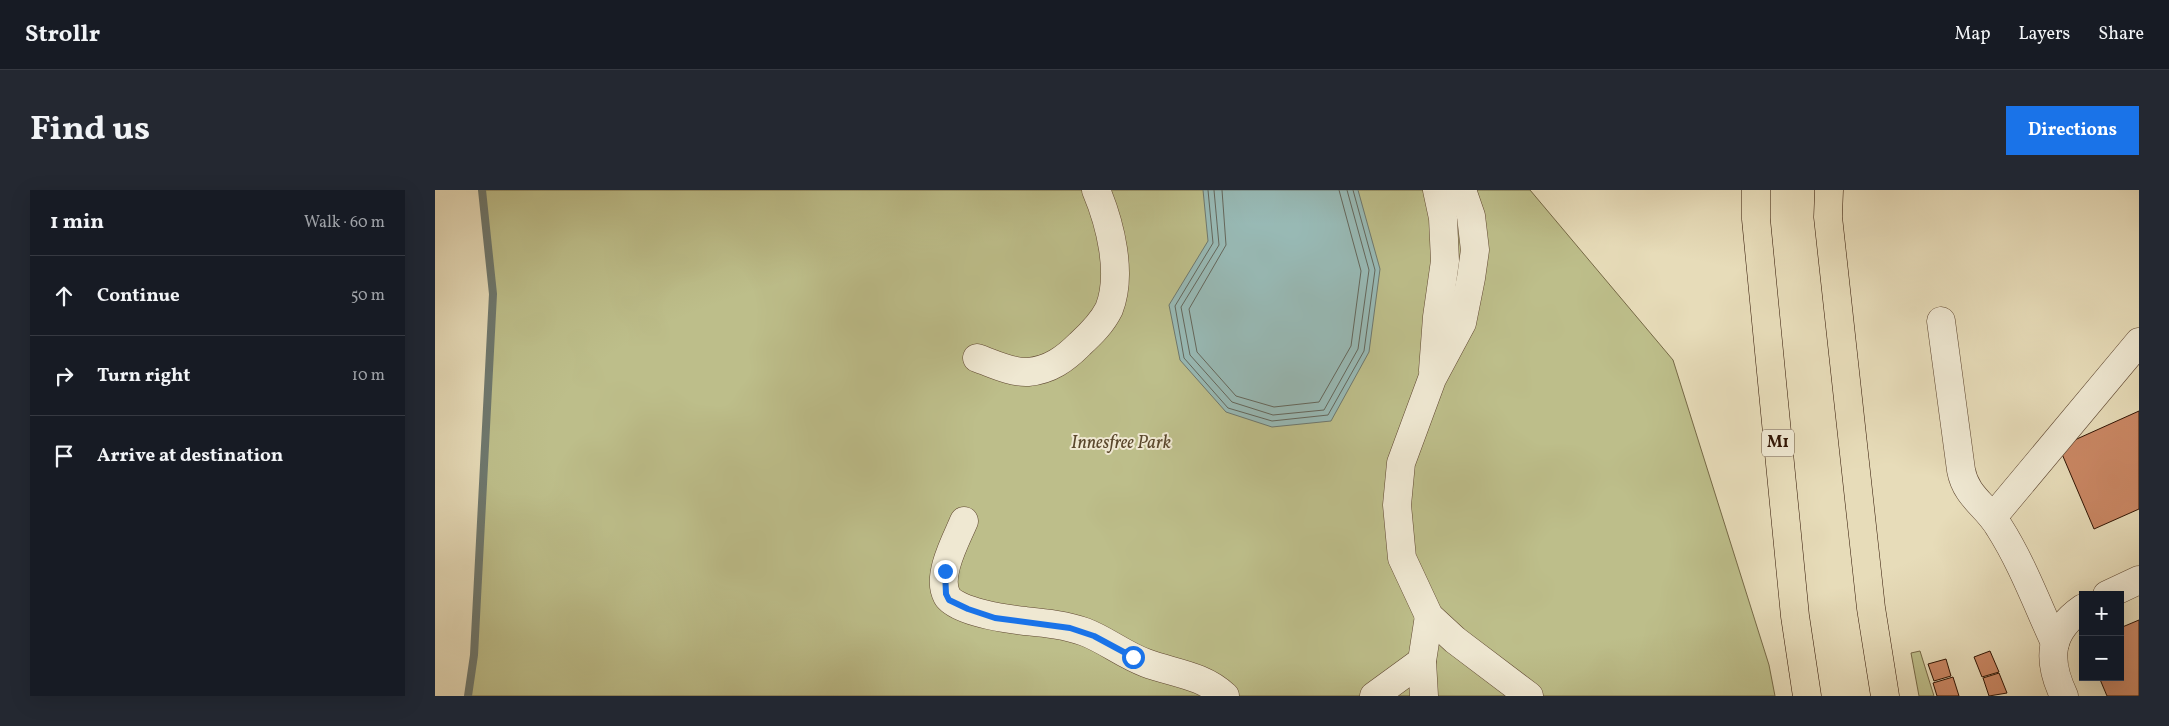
<!DOCTYPE html>
<html lang="en">
<head>
<meta charset="utf-8">
<style>
	:root { --surface:#171b24; --page:#242831; --text:#f1f3f6; --muted:#9ea1a6; --line:#363941; --accent:#1a73e8 }
	body { margin:0; font-family:Vollkorn,serif; background:var(--page); color:var(--text) }
	.controls { position:absolute; right:15px; bottom:15px; display:grid; overflow:hidden; border-radius:0px; box-shadow:0 5px 20px #0002 }
	.controls button { width:45px; height:45px; display:grid; place-items:center; padding:0; border:0; border-bottom:1px solid var(--line); background:var(--surface); color:var(--text); font:25px sans-serif }
	.stop { position:absolute; width:15px; height:15px; margin:-11px; border:4px solid #1a73e8; border-radius:50%; background:#fff }
	.stop.end { background:#1a73e8; border-color:#fff; box-shadow:0 1px 5px #0008 }
	.list { margin:0; padding:0; list-style:none }
	h2 { display:flex; justify-content:space-between; align-items:center; height:65px; margin:0; padding:0 20px; font-size:21px }
	h2 small { font-size:16px; font-weight:400; color:var(--muted) }
	.list li { display:grid; grid-template-columns:32px 1fr auto; gap:15px; align-items:center; box-sizing:border-box; height:80px; padding:0 20px; border-top:1px solid var(--line) }
	.list b { display:block; font-size:19px; white-space:nowrap }
	.list em { font-size:16px; font-style:normal; color:var(--muted) }
	.icon { flex:none; width:28px; height:28px; fill:none; stroke:currentColor; stroke-width:2; stroke-linecap:round; stroke-linejoin:round }
	.map { position:relative; flex:none; width:1704px; height:506px; overflow:hidden; border-radius:0px }
	header { display:flex; align-items:center; gap:30px; box-sizing:border-box; height:70px; padding:0 25px; background:var(--surface); border-bottom:1px solid var(--line) }
	header strong { font-size:24px }
	nav { display:flex; gap:28px; margin-inline-start:auto; font-size:18px }
	.intro { display:flex; align-items:center; justify-content:space-between; box-sizing:border-box; height:120px; padding:0 30px }
	h1 { margin:0; font-size:35px }
	.button { padding:12px 22px; border-radius:0px; background:var(--accent); color:#fff; font-size:18px; font-weight:700 }
	main { display:flex; gap:30px; padding:0 30px }
	aside { flex:1; background:var(--surface); border-radius:0px; box-shadow:0 5px 20px #0002 }
	.map>svg:first-child { display:block }
	.green { fill:#bdbe8a; stroke:#766946 }
	.water { fill:#98bab6; stroke:#6e786e }
	.lines { fill:none; stroke-linecap:round; stroke-linejoin:round }
	.shore { stroke:#64675c; stroke-width:1 }
	.stream { stroke:#6e786e; stroke-width:8 }
	.building { fill:#ca8764; stroke:#301403 }
	.minor-casing { stroke:#5e4630; stroke-width:29 }
	.highway-casing { stroke:#301403; stroke-width:29 }
	.minor { stroke:#efe8d2; stroke-width:28 }
	.highway { stroke:#e7dcb9; stroke-width:28 }
	.route { stroke:#1a73e8; stroke-width:6 }
	.labels { text-anchor:middle; dominant-baseline:central; stroke-width:4; stroke-linejoin:round; paint-order:stroke }
	.shield { fill:#efe8d2; stroke:#695441; stroke-width:1 }
	.shield-label { font-size:16px; font-weight:bold; fill:#301403 }
	.park-label { font-size:18px; font-style:italic; fill:#5a472c; stroke:#efe8d2 }
</style>
</head>
<body>
<header>
<strong>Strollr</strong>
<nav><a>Map</a><a>Layers</a><a>Share</a></nav>
</header>
<div class="intro"><h1>Find us</h1><a class="button">Directions</a></div>
<main>
<aside>
<h2>1 min<small>Walk · 60 m</small></h2>
<ul class="list">
<li><svg class="icon" aria-label="ahead" viewBox="0 0 24 24"><path d="M12 20V5M6 11l6-6 6 6"/></svg><div><b>Continue</b></div><em>50 m</em></li>
<li><svg class="icon" aria-label="right" viewBox="0 0 24 24"><path d="M7 20v-9h11M14 6l5 5-5 5"/></svg><div><b>Turn right</b></div><em>10 m</em></li>
<li><svg class="icon" aria-label="arrive" viewBox="0 0 24 24"><path d="M6 21V4h12l-3 4 3 4H6"/></svg><div><b>Arrive at destination</b></div></li>
</ul>
</aside>
<div class="map">
<svg width="1704" height="506" viewBox="0 0 1704 506">
	<rect width="100%" height="100%" fill="#e7dcb9"/>
	<filter id="stains"><feTurbulence type="fractalNoise" baseFrequency=".004" numOctaves="4"/><feColorMatrix values="0 0 0 0 .2 0 0 0 0 .09 0 0 0 0 .02 0 0 0 .5 -.17"/></filter>
	<radialGradient id="worn" r=".72"><stop offset=".6" stop-color="#630" stop-opacity="0"/><stop offset="1" stop-color="#630" stop-opacity=".3"/></radialGradient>
	<g class="green">
		<polygon points="47,0 1095,0 1238,170 1334,475 1340,506 33,506 39,465 58,104"/>
		<polygon points="1485,461 1499,506 1484,506 1476,463"/>
	</g>
	<polygon class="water" points="768,0 923,0 945,79 934,162 896,231 837,237 791,222 745,170 734,115 773,51"/>
	<g class="lines">
		<g class="shore">
			<polyline points="773,0 778,53 740,116 749,168 793,218 837,231 893,225 929,161 940,80 918,0"/>
			<polyline points="779,0 784,55 746,117 755,165 797,212 838,225 889,220 923,159 934,80 912,0"/>
			<polyline points="787,0 791,55 754,119 762,162 801,206 839,217 884,212 916,156 926,81 904,0"/>
		</g>
		<polyline class="stream" points="33,506 39,465 58,104 47,0"/>
	</g>
	<g class="building">
		<polygon points="1704,221 1704,319 1659,339 1624,257"/>
		<polygon points="1704,430 1704,506 1672,506 1664,487 1685,487 1685,438"/>
		<polygon points="1555,461 1564,482 1547,487 1539,467"/>
		<polygon points="1511,469 1516,486 1499,491 1493,474"/>
		<polygon points="1564,483 1572,503 1554,506 1548,488"/>
		<polygon points="1518,487 1524,506 1502,506 1498,493"/>
	</g>
	<g class="lines">
		<defs>
			<g id="minor">
				<polyline points="1027,0 1036,26 1040,60 1036,88 1027,133 997,189 966,273 962,315 967,368 994,426 1020,450 1094,506"/>
				<path d="M 1506,131 L 1526,280 C 1531,307 1551,315 1564,337 C 1587,373 1602,414 1620,453"/>
				<path d="M 542,168 C 557,173 576,183 593,182 C 615,180 630,169 645,154 C 657,143 667,133 674,119 C 688,84 675,33 661,0"/>
				<polyline points="998,180 1002,127 1010,71 1008,28 1002,0"/>
				<polyline points="1558,327 1704,152"/>
				<path d="M 529,331 C 521,350 501,386 512,406 C 521,422 573,429 590,431 C 610,433 631,435 650,442 C 671,450 689,465 711,473 C 738,483 768,485 790,506"/>
				<polyline points="1672,405 1704,390"/>
				<polyline points="939,506 987,471"/>
				<polyline points="989,506 987,471 994,426"/>
				<path d="M 1629,506 C 1612,470 1613,442 1648,418"/>
			</g>
			<g id="highway">
				<polyline points="1321,0 1321,29 1360,426 1372,506"/>
				<polyline points="1394,0 1393,27 1436,418 1450,506"/>
			</g>
		</defs>
		<use href="#minor" class="minor-casing"/>
		<use href="#highway" class="highway-casing"/>
		<use href="#minor" class="minor"/>
		<use href="#highway" class="highway"/>
	</g>
	<g class="lines">
		<polyline class="route" points="510,381 511,404 514,410 533,419 560,428 635,438 659,446 698,467"/>
	</g>
	<g class="labels">
		<rect class="shield" x="1327" y="239.5" width="32" height="27" rx="4"/>
		<g class="shield-label">
			<text x="1343" y="253">M1</text>
		</g>
		<g class="park-label">
			<text x="686" y="253">Innesfree Park</text>
		</g>
	</g>
	<rect width="100%" height="100%" filter="url(#stains)"/>
	<rect width="100%" height="100%" fill="url(#worn)"/>
</svg>
<div class="controls">
<button>+</button>
<button>−</button>
</div>
<div class="stop" style="left:698px;top:467px"></div>
<div class="stop end" style="left:510px;top:381px"></div>
</div>
</main>
</body>
</html>
